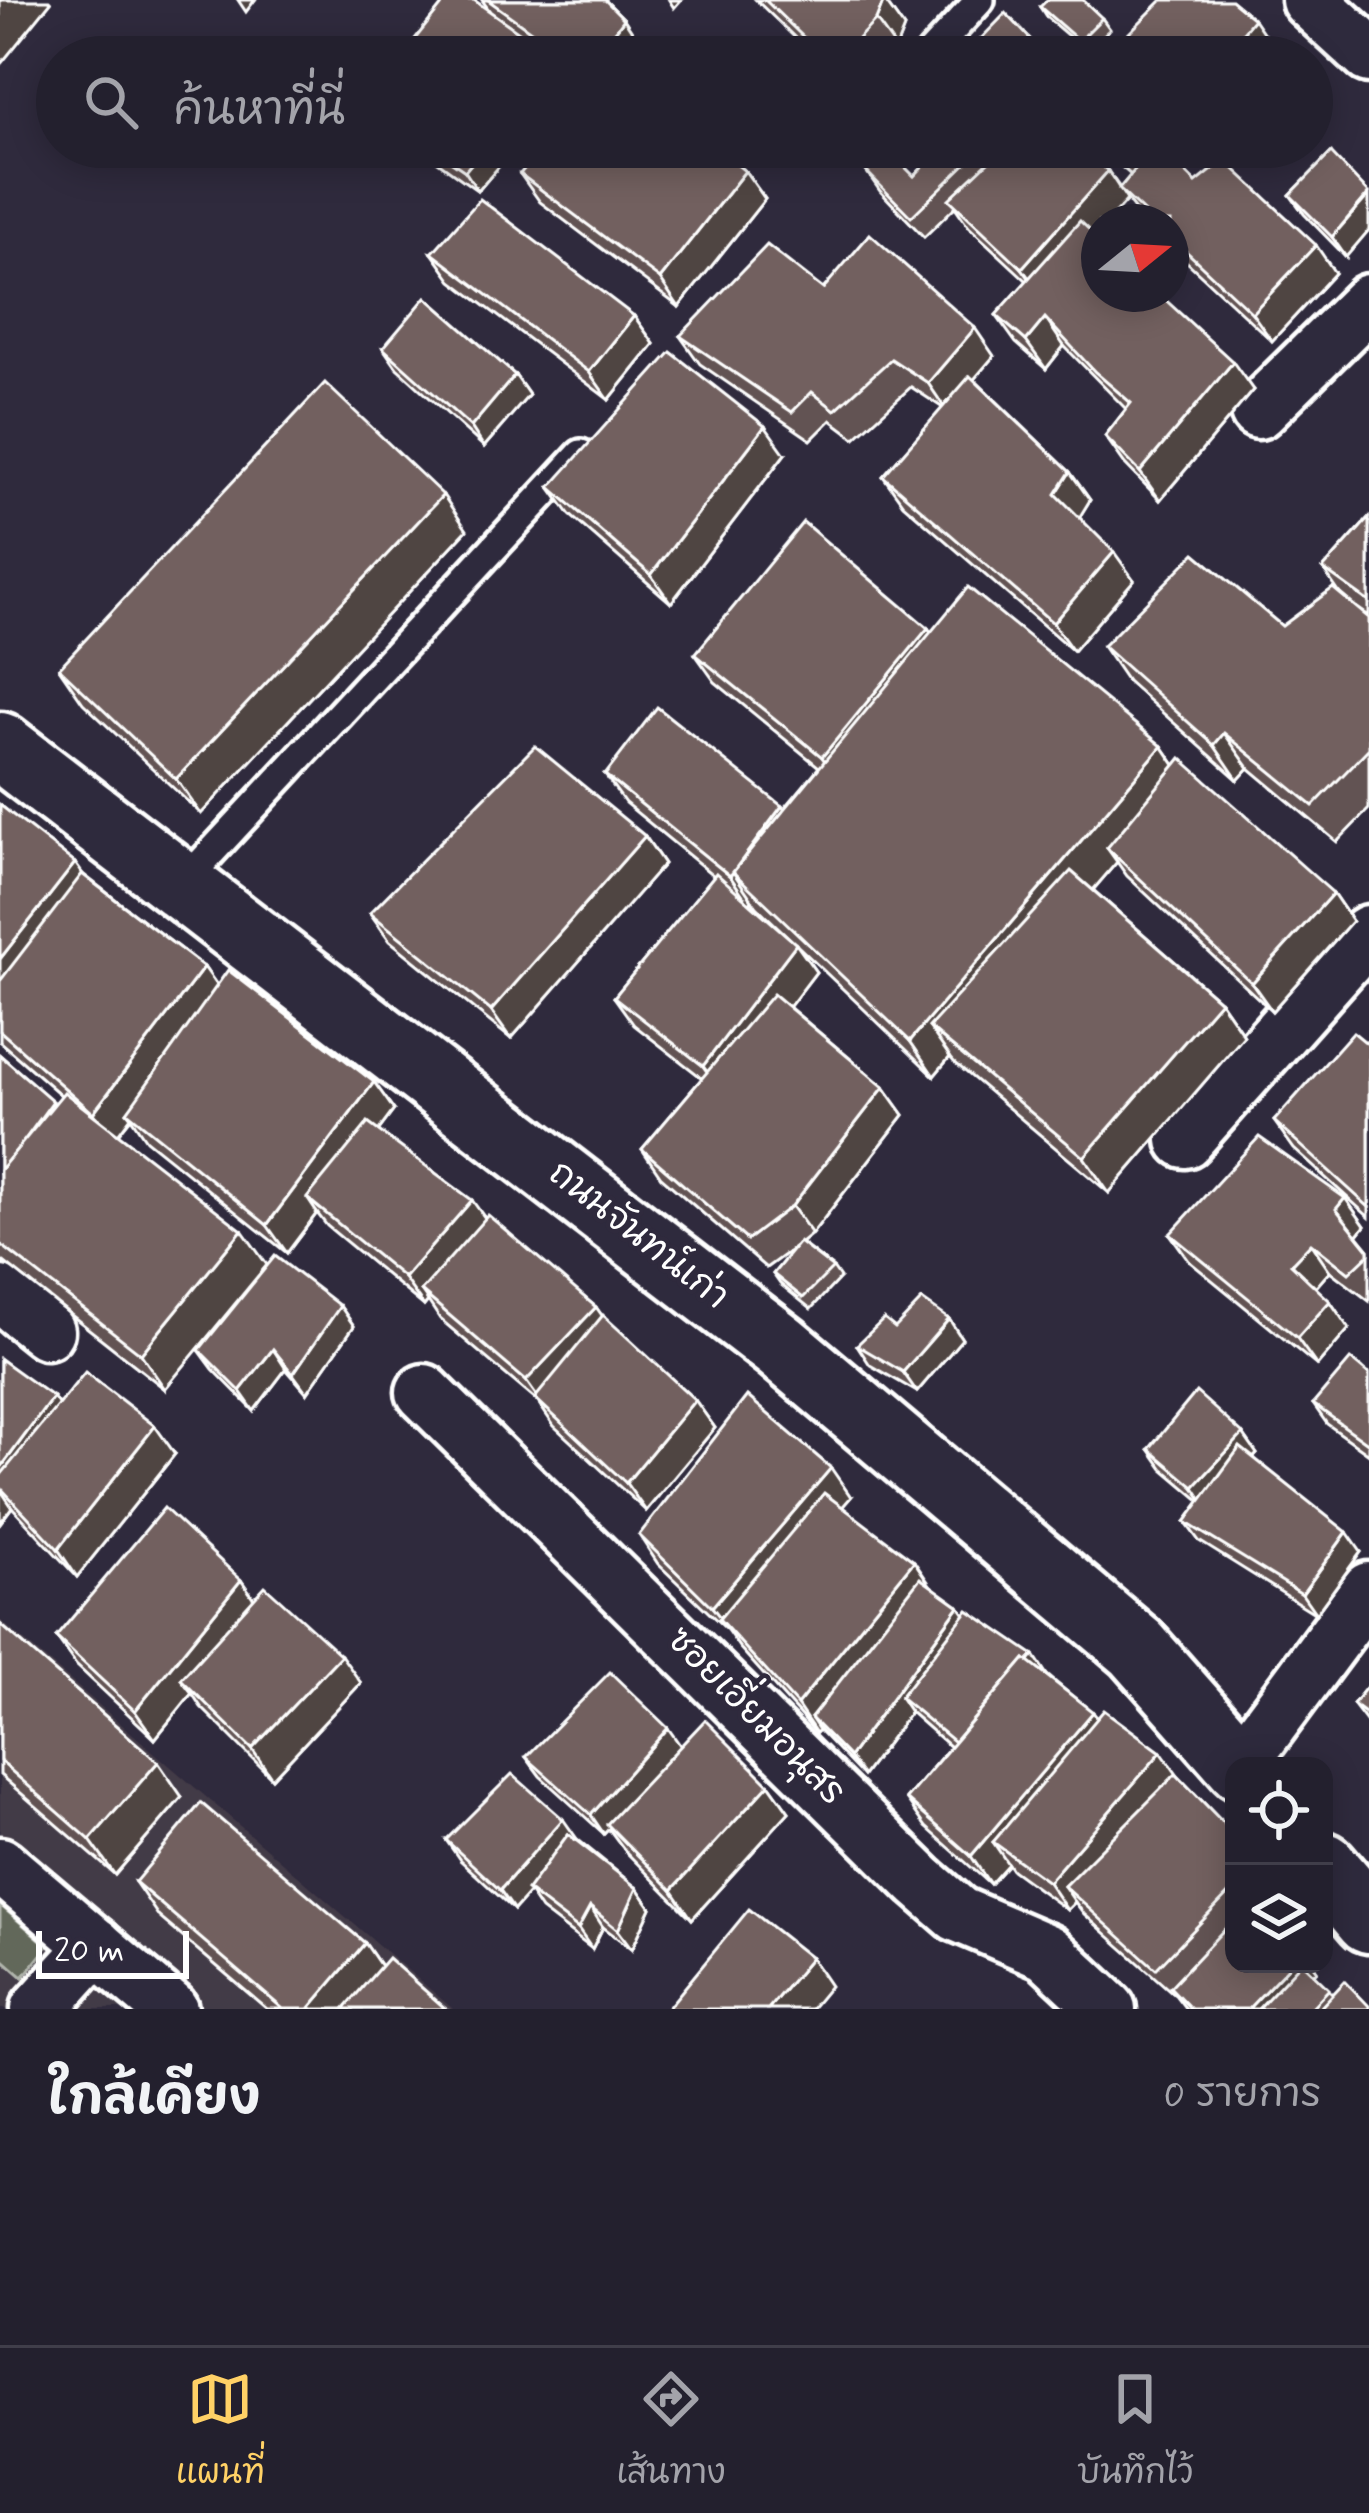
<!DOCTYPE html>
<html lang="th">
<head>
<meta charset="utf-8">
<style>
	:root { --surface:#23202e; --page:#2f2d3a; --text:#f1f3f6; --muted:#a3a3aa; --line:#403e4a; --accent:#ffd166 }
	body { margin:0; font-family:Mynerve,"Playpen Sans Thai",sans-serif; background:var(--page); color:var(--text) }
	.controls { position:absolute; right:36px; bottom:36px; display:grid; overflow:hidden; border-radius:24px; box-shadow:0 6px 30px #0003 }
	.controls button { width:108px; height:108px; display:grid; place-items:center; padding:0; border:0; border-bottom:3px solid var(--line); background:var(--surface); color:var(--text); font:60px sans-serif }
	.compass { position:absolute; left:1081px; top:204px; width:108px; height:108px; border-radius:50%; background:var(--surface); box-shadow:0 6px 30px #0003; rotate:72deg }
	.scale { position:absolute; left:36px; bottom:30px; width:153px; box-sizing:border-box; padding-left:12px; border:6px solid #fff; border-top:0; font-size:33px; line-height:42px; white-space:nowrap; color:#fff; -webkit-text-stroke:9px #2f2a3d; paint-order:stroke }
	.list { margin:0; padding:0; list-style:none }
	h2 { display:flex; justify-content:space-between; align-items:center; height:156px; margin:0; padding:0 48px; font-size:51px }
	h2 small { font-size:39px; font-weight:400; color:var(--muted) }
	.icon { flex:none; width:66px; height:66px; fill:none; stroke:currentColor; stroke-width:2; stroke-linecap:round; stroke-linejoin:round }
	.map { position:relative; flex:none; width:1369px; height:2009px; overflow:hidden }
	.search { position:absolute; background:var(--surface); box-shadow:0 6px 30px #0003; left:36px; right:36px; top:36px; height:132px; display:flex; align-items:center; gap:30px; box-sizing:border-box; padding:0 42px; border-radius:66px; color:var(--muted); font-size:45px }
	.sheet { height:336px; background:var(--surface) }
	nav { display:flex; justify-content:space-around; align-items:center; box-sizing:border-box; height:168px; border-top:3px solid var(--line); background:var(--surface); font-size:33px; color:var(--muted) }
	nav a { display:grid; justify-items:center; gap:6px }
	nav .on { color:var(--accent) }
	.map>svg:first-child { display:block }
	.built { fill:#433a47 }
	.green { fill:#62685a; stroke:#b0b4ac; stroke-width:3 }
	.lines { fill:none; stroke-linecap:round; stroke-linejoin:round }
	.service-casing { stroke:#fff; stroke-width:36 }
	.minor-casing { stroke:#fff; stroke-width:63 }
	.tertiary-casing { stroke:#fff; stroke-width:75 }
	.service { stroke:#2f2a3d; stroke-width:27 }
	.minor { stroke:#2f2a3d; stroke-width:54 }
	.tertiary { stroke:#2f2a3d; stroke-width:66 }
	.wall { fill:#625352; stroke:#fff; stroke-width:3 }
	.shaded-wall { fill:#504442; stroke:#fff; stroke-width:3 }
	.building { fill:#72615f; stroke:#fff; stroke-width:3 }
	.labels { text-anchor:middle; dominant-baseline:central; stroke-width:9; stroke-linejoin:round; paint-order:stroke }
	.street-label { font-size:36px; fill:#fff; stroke:#2f2a3d }
</style>
</head>
<body>
<div class="map">
<svg width="1369" height="2009" viewBox="0 0 1369 2009">
	<rect width="100%" height="100%" fill="#2f2a3d"/>
	<filter id="ink" filterUnits="userSpaceOnUse"><feTurbulence type="fractalNoise" baseFrequency=".00833" numOctaves="2"/><feDisplacementMap in="SourceGraphic" scale="24" xChannelSelector="R" yChannelSelector="G"/><feConvolveMatrix kernelMatrix="1 2 1 2 8 2 1 2 1" color-interpolation-filters="sRGB"/></filter>
	<g filter="url(#ink)">
		<polygon class="built" points="0,1620 453,2009 0,2009"/>
		<polygon class="green" points="0,1905 48,1946 23,1977 0,1957"/>
		<g class="lines">
			<defs>
				<g id="service">
					<polyline points="931,53 980,0"/>
					<polyline points="180,886 581,454"/>
				</g>
				<g id="minor">
					<polyline points="1309,0 1369,55"/>
					<polyline points="1258,411 1369,302"/>
					<polyline points="1185,1140 1369,933"/>
					<polyline points="0,1294 46,1331"/>
					<polyline points="424,1392 920,1881 958,1914 1047,1952 1108,2009"/>
					<polyline points="1240,1764 1369,1590"/>
					<polyline points="0,1865 170,2009"/>
					<polyline points="39,2009 96,1946"/>
				</g>
				<g id="tertiary">
					<polyline points="0,746 781,1347 1137,1648 1241,1766"/>
					<polyline points="1324,1866 1369,1919"/>
				</g>
			</defs>
			<use href="#service" class="service-casing"/>
			<use href="#minor" class="minor-casing"/>
			<use href="#tertiary" class="tertiary-casing"/>
			<use href="#service" class="service"/>
			<use href="#minor" class="minor"/>
			<use href="#tertiary" class="tertiary"/>
		</g>
		<g class="wall">
			<polygon points="482,0 605,0 624,19 637,39 624,57 413,57 407,49 489,10"/>
			<polygon points="756,0 884,0 904,28 896,48 887,57 815,57"/>
			<polygon points="1040,7 1102,18 1110,29 1086,51 1047,18"/>
			<polygon points="417,147 511,147 513,150 478,191"/>
			<polygon points="939,147 983,147 991,159 997,154 989,147 1080,147 1108,171 1120,188 1131,175 1098,147 1189,147 1176,163 1196,183 1335,273 1272,341 1171,247 1171,222 1144,222 1127,200 1107,222 1099,222 1099,231 1095,235 1253,390 1160,500 1125,464 1105,436 1126,409 1064,346 1046,369 1016,343 996,315 1027,281 969,227 955,207 924,237 880,191 866,171 914,176 940,149"/>
			<polygon points="1331,153 1346,257 1304,214 1290,195"/>
			<polygon points="745,171 765,199 679,307 540,202 520,174"/>
			<polygon points="432,253 634,316 654,344 609,400 452,281"/>
			<polygon points="823,289 994,356 974,379 1070,472 1090,500 1079,517 1134,580 1073,651 903,504 883,476 943,408 911,387 855,438 831,420 811,440 700,364 680,336"/>
			<polygon points="383,348 515,375 529,395 484,447 397,368"/>
			<polygon points="785,454 671,603 570,515 550,487"/>
			<polygon points="1369,518 1369,616 1356,607 1369,618 1369,809 1337,842 1249,768 1238,780 1127,681 1103,646 1282,626 1340,594 1323,569"/>
			<polygon points="467,530 201,814 83,703 59,668"/>
			<polygon points="928,628 931,632 1162,746 1175,765 1333,893 1352,921 1272,1011 1127,876 1117,862 1093,890 1220,1001 1244,1036 1109,1193 954,1062 950,1057 934,1076 757,907 752,900 750,903 796,944 816,972 789,1007 884,1087 904,1115 812,1234 801,1243 833,1268 840,1278 811,1309 780,1284 773,1274 795,1247 766,1268 661,1177 642,1149 702,1078 634,1025 614,997 714,876 625,803 605,775 784,809 819,767 715,682 695,654"/>
			<polygon points="0,805 84,875 204,967 217,986 374,1082 394,1110 378,1131 596,1307 602,1316 695,1400 715,1428 646,1511 554,1426 537,1401 440,1319 428,1301 424,1306 327,1226 317,1213 287,1253 146,1140 131,1118 118,1134 165,1389 0,1259 0,1055 55,1104 62,1096 0,1042"/>
			<polygon points="645,836 664,864 511,1039 390,941 370,913"/>
			<polygon points="1369,1045 1369,1217 1294,1149 1274,1121"/>
			<polygon points="1345,1198 1365,1226 1357,1236 1369,1250 1369,1301 1330,1271 1315,1288 1330,1301 1349,1329 1317,1366 1190,1262 1170,1234"/>
			<polygon points="340,1306 354,1326 307,1393 286,1369 254,1411 213,1369 199,1350"/>
			<polygon points="949,1319 962,1339 917,1392 870,1365 857,1345 895,1328"/>
			<polygon points="0,1359 59,1404 175,1454 77,1577 12,1507 0,1523"/>
			<polygon points="1369,1374 1369,1454 1327,1424 1313,1404"/>
			<polygon points="1243,1434 1257,1454 1253,1458 1361,1552 1316,1614 1199,1541 1185,1522 1201,1501 1163,1469 1149,1449"/>
			<polygon points="851,1497 842,1507 932,1587 965,1614 1047,1675 1098,1718 1179,1777 1234,1834 1234,1964 1312,1964 1317,1971 1313,1974 1333,1994 1369,2009 1186,2009 1176,1996 1084,1914 1075,1902 1067,1910 1012,1870 1008,1864 990,1884 926,1827 906,1799 950,1747 910,1712 863,1776 819,1730 816,1733 739,1647 727,1630 658,1564 639,1535"/>
			<polygon points="241,1580 254,1598 361,1683 272,1778 201,1707 192,1693 155,1739 76,1665 56,1637"/>
			<polygon points="0,1624 182,1797 115,1875 0,1775"/>
			<polygon points="1369,1684 1369,1725 1353,1704"/>
			<polygon points="680,1746 769,1784 789,1812 692,1919 626,1852 609,1829 604,1834 540,1776 526,1757"/>
			<polygon points="577,1839 637,1888 651,1908 632,1949 603,1927 592,1949 541,1910 529,1892 514,1910 460,1860 446,1840"/>
			<polygon points="135,1882 365,1943 381,1966 446,2009 267,2009 159,1917"/>
		</g>
		<g class="shaded-wall">
			<polygon points="0,0 49,0 51,2 0,65"/>
			<polygon points="238,0 255,0 246,12"/>
			<polygon points="669,0 681,0 674,8"/>
			<polygon points="884,0 904,28 896,48 876,20"/>
			<polygon points="624,19 637,39 624,57 596,57"/>
			<polygon points="1254,19 1273,47 1265,57 1222,57"/>
			<polygon points="1034,43 1041,53 1038,57 1022,57"/>
			<polygon points="485,147 511,147 513,150 478,191 465,171"/>
			<polygon points="1146,147 1189,147 1151,192 1131,164"/>
			<polygon points="745,171 765,199 679,307 660,279"/>
			<polygon points="1108,171 1127,200 1107,222 1099,222 1099,231 1042,296 1022,268"/>
			<polygon points="1369,195 1369,230 1346,257 1332,237"/>
			<polygon points="1316,245 1335,273 1272,341 1252,313"/>
			<polygon points="634,316 654,344 609,400 589,372"/>
			<polygon points="1045,318 1064,346 1046,369 1026,341"/>
			<polygon points="975,328 994,356 947,411 928,383"/>
			<polygon points="1233,362 1253,390 1160,500 1140,472"/>
			<polygon points="515,375 529,395 484,447 471,427"/>
			<polygon points="765,426 785,454 671,603 651,575"/>
			<polygon points="1070,472 1090,500 1076,523 1056,494"/>
			<polygon points="443,495 467,530 201,814 176,779"/>
			<polygon points="1114,552 1134,580 1073,651 1053,623"/>
			<polygon points="928,628 948,656 842,785 822,757"/>
			<polygon points="1224,733 1249,768 1238,780 1214,745"/>
			<polygon points="1162,746 1186,781 1107,848 1117,862 956,1050 929,1027 950,1057 934,1076 910,1041"/>
			<polygon points="782,806 802,834 733,872"/>
			<polygon points="645,836 664,864 511,1039 491,1011"/>
			<polygon points="75,863 95,891 0,1012 0,959"/>
			<polygon points="733,872 752,900 749,904 730,876"/>
			<polygon points="1333,893 1352,921 1272,1011 1252,983"/>
			<polygon points="796,944 816,972 723,1094 703,1066"/>
			<polygon points="204,967 224,995 127,1112 131,1117 113,1141 93,1113"/>
			<polygon points="1220,1001 1244,1036 1109,1193 1084,1157"/>
			<polygon points="374,1082 394,1110 320,1209 307,1198 317,1213 287,1253 267,1225"/>
			<polygon points="884,1087 904,1115 812,1234 792,1206"/>
			<polygon points="1345,1198 1365,1226 1356,1237 1336,1209"/>
			<polygon points="472,1200 492,1228 421,1291 428,1301 424,1306 404,1278"/>
			<polygon points="242,1230 267,1265 165,1389 141,1354"/>
			<polygon points="1311,1243 1330,1271 1311,1293 1291,1264"/>
			<polygon points="1330,1301 1349,1329 1317,1366 1297,1338"/>
			<polygon points="340,1306 354,1326 307,1393 293,1374"/>
			<polygon points="596,1307 616,1335 546,1409 526,1381"/>
			<polygon points="949,1319 962,1339 917,1392 903,1372"/>
			<polygon points="273,1349 286,1369 254,1411 240,1391"/>
			<polygon points="53,1397 73,1425 0,1487 0,1469"/>
			<polygon points="695,1400 715,1428 646,1511 626,1483"/>
			<polygon points="155,1426 175,1454 77,1577 58,1549"/>
			<polygon points="1243,1434 1257,1454 1207,1507 1194,1487"/>
			<polygon points="831,1468 851,1497 733,1634 712,1607"/>
			<polygon points="0,1489 12,1507 0,1523"/>
			<polygon points="1347,1532 1361,1552 1316,1614 1302,1594"/>
			<polygon points="914,1561 933,1589 811,1718 819,1730 816,1733 797,1705"/>
			<polygon points="241,1580 260,1608 181,1679 192,1693 155,1739 135,1711"/>
			<polygon points="959,1606 973,1626 900,1697 910,1712 863,1776 849,1757"/>
			<polygon points="341,1655 361,1683 272,1778 252,1749"/>
			<polygon points="1034,1655 1047,1675 974,1767 960,1748"/>
			<polygon points="1093,1712 1113,1740 993,1842 1008,1864 990,1884 971,1856"/>
			<polygon points="668,1728 682,1748 604,1834 591,1815"/>
			<polygon points="1161,1752 1181,1780 1064,1886 1075,1902 1067,1910 1048,1882"/>
			<polygon points="158,1762 182,1797 115,1875 90,1840"/>
			<polygon points="769,1784 789,1812 692,1919 672,1890"/>
			<polygon points="563,1819 577,1839 514,1910 500,1890"/>
			<polygon points="637,1888 651,1908 632,1949 618,1930"/>
			<polygon points="590,1907 603,1927 592,1949 578,1929"/>
			<polygon points="365,1943 389,1978 363,2009 309,2009"/>
			<polygon points="811,1958 830,1986 811,2009 768,2009"/>
			<polygon points="1291,1964 1312,1964 1317,1971 1281,2009 1248,2009"/>
		</g>
		<g class="building">
			<polygon points="446,0 474,0 554,57 418,57 407,49"/>
			<polygon points="488,0 605,0 624,19 596,57 567,57"/>
			<polygon points="765,0 884,0 876,20 840,57 824,57"/>
			<polygon points="1047,0 1083,0 1102,18 1079,41 1040,7"/>
			<polygon points="1162,0 1231,0 1254,19 1222,57 1105,57"/>
			<polygon points="1006,13 1034,43 1022,57 966,57 965,55"/>
			<polygon points="430,147 485,147 465,171"/>
			<polygon points="542,147 715,147 745,171 660,279 520,174"/>
			<polygon points="942,147 983,147 911,217 866,171 891,153 914,176"/>
			<polygon points="1004,147 1080,147 1108,171 1022,268 949,199"/>
			<polygon points="1111,147 1146,147 1131,164"/>
			<polygon points="1154,147 1160,147 1196,183 1225,160 1316,245 1252,313 1171,237 1171,222 1154,222 1119,189"/>
			<polygon points="1331,153 1369,193 1332,237 1290,195"/>
			<polygon points="480,199 634,316 589,372 432,253"/>
			<polygon points="1080,221 1099,239 1099,294 1159,294 1233,362 1140,472 1105,436 1131,403 1095,372 1045,318 1026,341 996,315"/>
			<polygon points="870,234 975,328 928,383 891,359 835,410 812,392 792,412 680,336 767,245 823,289"/>
			<polygon points="426,297 515,375 471,427 383,348"/>
			<polygon points="671,352 765,426 651,575 550,487"/>
			<polygon points="970,376 1070,472 1056,494 1114,552 1053,623 883,476"/>
			<polygon points="325,383 443,495 176,779 59,668"/>
			<polygon points="1369,518 1369,602 1323,569"/>
			<polygon points="803,522 928,628 822,757 695,654"/>
			<polygon points="1195,553 1282,626 1333,588 1369,618 1369,748 1313,806 1224,733 1214,745 1103,646"/>
			<polygon points="968,587 1162,746 910,1041 733,872"/>
			<polygon points="657,707 782,806 730,876 605,775"/>
			<polygon points="535,746 645,836 491,1011 370,913"/>
			<polygon points="1181,758 1333,893 1252,983 1107,848"/>
			<polygon points="0,805 75,863 0,959"/>
			<polygon points="1071,871 1220,1001 1084,1157 929,1027"/>
			<polygon points="716,873 796,944 703,1066 614,997"/>
			<polygon points="82,874 204,967 93,1113 0,1031 0,981"/>
			<polygon points="228,970 374,1082 267,1225 127,1112"/>
			<polygon points="773,994 884,1087 792,1206 747,1240 642,1149"/>
			<polygon points="1353,1032 1369,1045 1369,1207 1274,1121"/>
			<polygon points="0,1055 53,1101 24,1141 0,1170"/>
			<polygon points="64,1092 242,1230 141,1354 0,1244 0,1170"/>
			<polygon points="368,1123 472,1200 404,1278 307,1198"/>
			<polygon points="1259,1137 1345,1198 1336,1209 1369,1250 1369,1254 1349,1273 1311,1243 1291,1264 1330,1301 1297,1338 1170,1234"/>
			<polygon points="488,1215 596,1307 526,1381 421,1291"/>
			<polygon points="799,1242 833,1268 803,1298 773,1274"/>
			<polygon points="275,1256 340,1306 293,1374 273,1349 240,1391 199,1350"/>
			<polygon points="922,1300 949,1319 903,1372 857,1345 884,1319 895,1328"/>
			<polygon points="603,1315 695,1400 626,1483 535,1398"/>
			<polygon points="0,1359 53,1397 0,1469"/>
			<polygon points="1351,1359 1369,1374 1369,1444 1313,1404"/>
			<polygon points="85,1372 155,1426 58,1549 0,1487 0,1476"/>
			<polygon points="1196,1392 1243,1434 1194,1487 1149,1449"/>
			<polygon points="747,1396 831,1468 712,1607 639,1535"/>
			<polygon points="1240,1447 1347,1532 1302,1594 1185,1522"/>
			<polygon points="824,1493 914,1561 797,1705 719,1619"/>
			<polygon points="164,1508 241,1580 135,1711 56,1637"/>
			<polygon points="920,1578 959,1606 849,1757 811,1718"/>
			<polygon points="265,1586 341,1655 252,1749 181,1679"/>
			<polygon points="968,1610 1034,1655 1028,1662 1025,1659 954,1742 900,1697"/>
			<polygon points="0,1624 158,1762 90,1840 0,1761"/>
			<polygon points="1025,1659 1093,1712 971,1856 906,1799"/>
			<polygon points="610,1672 668,1728 591,1815 526,1757"/>
			<polygon points="1369,1684 1369,1716 1353,1704"/>
			<polygon points="1104,1710 1161,1752 1048,1882 993,1842"/>
			<polygon points="705,1720 769,1784 672,1890 607,1824"/>
			<polygon points="512,1774 563,1819 500,1890 446,1840"/>
			<polygon points="1176,1774 1234,1834 1234,1888 1156,1969 1064,1886"/>
			<polygon points="201,1803 365,1943 309,2009 283,2009 135,1882"/>
			<polygon points="568,1834 637,1888 618,1930 590,1907 578,1929 527,1890"/>
			<polygon points="749,1909 811,1958 768,2009 667,2009"/>
			<polygon points="1234,1919 1234,1964 1291,1964 1248,2009 1191,2009 1170,1987"/>
			<polygon points="388,1958 446,2009 344,2009"/>
			<polygon points="1300,1964 1303,1964 1329,1989 1310,2009 1258,2009"/>
			<polygon points="1345,1981 1369,2006 1369,2009 1319,2009"/>
		</g>
	</g>
	<g class="labels">
		<g class="street-label">
			<text transform="translate(638 1236) rotate(38)">ถนนจันทน์เก่า</text>
			<text transform="translate(755 1717) rotate(45)">ซอยเอี่ยมอนุสร</text>
		</g>
	</g>
</svg>
<div class="controls">
<button><svg class="icon" aria-label="locate" viewBox="0 0 24 24"><circle cx="12" cy="12" r="6"/><path d="M12 2v4M12 18v4M2 12h4M18 12h4"/></svg></button>
<button><svg class="icon" aria-label="layers" viewBox="0 0 24 24"><path d="M12 4l9 5-9 5-9-5zM3 14l9 5 9-5"/></svg></button>
</div>
<svg class="compass" viewBox="-18 -18 36 36"><path d="M0-13l5 13h-10z" fill="#e53935"/><path d="M0 13l5-13h-10z" fill="#a3a3aa"/></svg>
<div class="scale">20 m</div>
<div class="search"><svg class="icon" aria-label="search" viewBox="0 0 24 24"><circle cx="10" cy="10" r="6"/><path d="M15 15l6 6"/></svg>ค้นหาที่นี่</div>
</div>
<section class="sheet">
<h2>ใกล้เคียง<small>0 รายการ</small></h2>
<ul class="list">
</ul>
</section>
<nav>
<a class="on"><svg class="icon" aria-label="map" viewBox="0 0 24 24"><path d="M3 6l6-2 6 2 6-2v14l-6 2-6-2-6 2zM9 4v14M15 6v14"/></svg>แผนที่</a>
<a><svg class="icon" aria-label="directions" viewBox="0 0 24 24"><path d="M12 3l9 9-9 9-9-9zM9 14v-3h6M13 9l2 2-2 2"/></svg>เส้นทาง</a>
<a><svg class="icon" aria-label="saved" viewBox="0 0 24 24"><path d="M7 4h10v16l-5-4-5 4z"/></svg>บันทึกไว้</a>
</nav>
</body>
</html>
